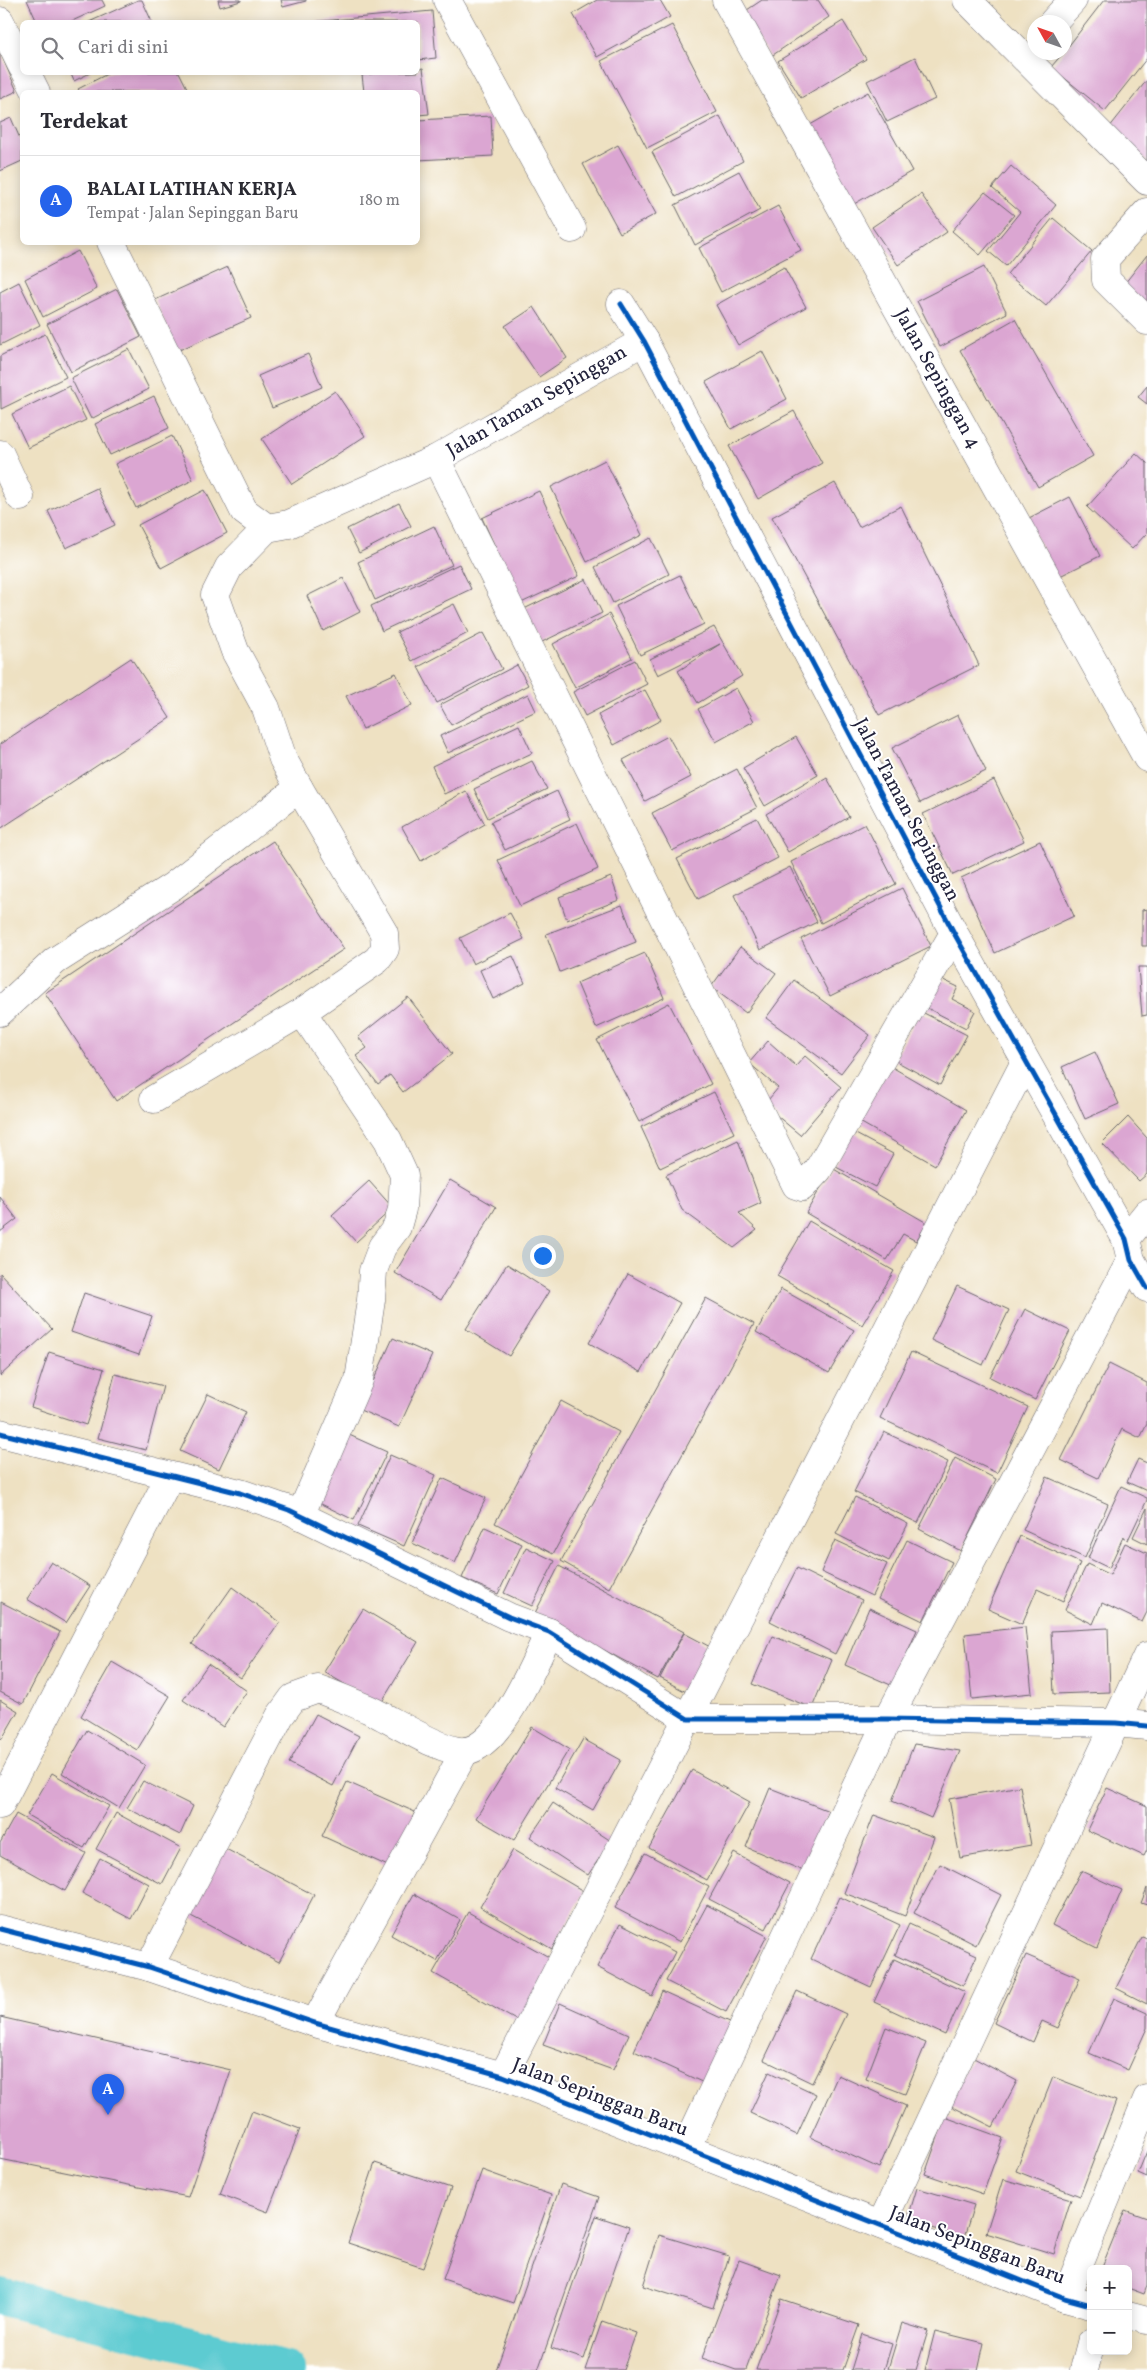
<!DOCTYPE html>
<html lang="id">
<head>
<meta charset="utf-8">
<style>
	:root { --surface:#fff; --page:#f2f2f3; --text:#2b2b33; --muted:#7c7c81; --line:#e1e1e2; --accent:#2563eb }
	body { margin:0; font-family:Vollkorn,serif; background:var(--page); color:var(--text) }
	.controls { position:absolute; right:15px; bottom:15px; display:grid; overflow:hidden; border-radius:8px; box-shadow:0 2px 12px #0003 }
	.controls button { width:45px; height:45px; display:grid; place-items:center; padding:0; border:0; border-bottom:1px solid var(--line); background:var(--surface); color:var(--text); font:25px sans-serif }
	.compass { position:absolute; left:1027px; top:15px; width:45px; height:45px; border-radius:50%; background:var(--surface); box-shadow:0 2px 12px #0003; rotate:310deg }
	.you { position:absolute; left:542px; top:1255px; width:18px; height:18px; margin:-12px; border:4px solid #fff; border-radius:50%; background:#1a73e8; box-shadow:0 0 0 8px #1a73e833 }
	.badge { display:grid; place-items:center; width:32px; height:32px; border-radius:50%; background:var(--accent); color:#fff; font-size:16px; font-weight:700 }
	.pin { position:absolute; translate:-50% -41px; filter:drop-shadow(0 1px 2px #0008) }
	.pin::after { content:''; position:absolute; top:26px; width:18px; height:15px; background:inherit; clip-path:polygon(0 0,100% 0,50% 100%) }
	.list { margin:0; padding:0; list-style:none }
	h2 { display:flex; justify-content:space-between; align-items:center; height:65px; margin:0; padding:0 20px; font-size:21px }
	h2 small { font-size:16px; font-weight:400; color:var(--muted) }
	.list li { display:grid; grid-template-columns:32px 1fr auto; gap:15px; align-items:center; box-sizing:border-box; height:90px; padding:0 20px; border-top:1px solid var(--line) }
	.list b { display:block; font-size:19px; white-space:nowrap }
	.list p { margin:0; font-size:16px; white-space:nowrap; color:var(--muted) }
	.list em { font-size:16px; font-style:normal; color:var(--muted) }
	.icon { flex:none; width:28px; height:28px; fill:none; stroke:currentColor; stroke-width:2; stroke-linecap:round; stroke-linejoin:round }
	.map { position:relative; flex:none; width:1147px; height:2370px; overflow:hidden }
	.search { position:absolute; background:var(--surface); box-shadow:0 2px 12px #0003; left:20px; top:20px; width:400px; height:55px; display:flex; align-items:center; gap:12px; box-sizing:border-box; padding:0 18px; border-radius:8px; color:var(--muted); font-size:19px }
	.panel { position:absolute; background:var(--surface); box-shadow:0 2px 12px #0003; left:20px; top:90px; width:400px; height:155px; border-radius:8px }
	.map>svg:first-child { display:block }
	.lines { fill:none; stroke-linecap:round; stroke-linejoin:round }
	.canal { stroke:#5dcbd1; stroke-width:38 }
	.building { fill:#dba6d2 }
	.minor-casing { stroke:#69656a; stroke-width:29 }
	.tertiary-casing { stroke:#69656a; stroke-width:29 }
	.minor { stroke:#fff; stroke-width:28 }
	.tertiary { stroke:#fff; stroke-width:28 }
	.cycleway-casing { stroke:#fff; stroke-width:8 }
	.cycleway { stroke:#0057b8; stroke-width:5 }
	.labels { text-anchor:middle; dominant-baseline:central; stroke-width:4; stroke-linejoin:round; paint-order:stroke }
	.street-label { font-size:20px; fill:#22223b; stroke:#fff }
</style>
</head>
<body>
<div class="map">
<svg width="1147" height="2370" viewBox="0 0 1147 2370">
	<rect width="100%" height="100%" fill="#fff"/>
	<filter id="ink" filterUnits="userSpaceOnUse"><feTurbulence type="fractalNoise" baseFrequency=".02" numOctaves="2"/><feDisplacementMap in="SourceGraphic" scale="10" xChannelSelector="R" yChannelSelector="G"/><feConvolveMatrix kernelMatrix="1 2 1 2 8 2 1 2 1" color-interpolation-filters="sRGB"/></filter>
	<filter id="wash" filterUnits="userSpaceOnUse"><feTurbulence type="fractalNoise" baseFrequency=".0096" numOctaves="4" result="noise"/><feDisplacementMap in="SourceGraphic" scale="20" xChannelSelector="R" yChannelSelector="G"/><feGaussianBlur stdDeviation="1.12" result="paint"/><feColorMatrix in="noise" values="0 0 0 0 0 0 0 0 0 0 0 0 0 0 0 0 0 1.4 0 .05"/><feComposite in="paint" operator="in"/></filter>
	<g filter="url(#wash)">
		<rect width="100%" height="100%" fill="#eee1c2"/>
		<g class="lines">
			<polyline class="canal" points="0,2296 286,2370"/>
		</g>
		<g id="blocks">
			<g class="building">
				<polygon points="27,0 102,0 105,6 70,22 37,22"/>
				<polygon points="138,0 142,0 152,22 89,22"/>
				<polygon points="218,0 241,0 241,1 220,7"/>
				<polygon points="281,0 306,0 306,1 283,7"/>
				<polygon points="597,0 660,0 670,17 597,57 573,14"/>
				<polygon points="762,0 818,0 829,17 770,57 741,14"/>
				<polygon points="1104,0 1147,0 1147,58 1105,111 1051,67 1064,52"/>
				<polygon points="432,11 436,58 418,60 418,22 311,22"/>
				<polygon points="843,21 866,59 801,98 778,61"/>
				<polygon points="672,25 717,112 647,148 601,61"/>
				<polygon points="0,52 17,91 0,99"/>
				<polygon points="915,57 935,99 887,122 867,81"/>
				<polygon points="423,68 429,114 418,115 418,92 364,92 362,75 386,72 418,72 418,69"/>
				<polygon points="70,72 92,72 74,81"/>
				<polygon points="111,72 179,72 188,90 184,92 80,92 78,89"/>
				<polygon points="1147,80 1147,161 1109,128"/>
				<polygon points="868,92 912,171 854,204 810,125"/>
				<polygon points="491,116 493,156 418,160 418,120"/>
				<polygon points="720,116 743,161 676,197 652,152"/>
				<polygon points="11,118 22,143 22,161 0,171 0,123"/>
				<polygon points="618,145 656,214 620,233 583,164"/>
				<polygon points="1011,166 1056,205 1006,266 988,251 1020,212 992,188"/>
				<polygon points="739,171 760,210 695,245 675,205"/>
				<polygon points="985,192 1014,215 980,255 952,231"/>
				<polygon points="921,194 947,232 898,265 872,227"/>
				<polygon points="778,206 801,250 721,292 699,248"/>
				<polygon points="1053,218 1092,251 1046,306 1007,274"/>
				<polygon points="78,251 97,289 43,317 25,279"/>
				<polygon points="1147,255 1147,308 1121,288"/>
				<polygon points="228,267 251,318 177,351 155,300"/>
				<polygon points="784,267 806,307 738,345 716,305"/>
				<polygon points="984,267 1007,313 940,347 917,301"/>
				<polygon points="19,282 40,325 0,345 0,292"/>
				<polygon points="117,289 141,337 71,372 47,324"/>
				<polygon points="534,307 567,358 539,377 505,326"/>
				<polygon points="1015,319 1093,456 1038,487 960,350"/>
				<polygon points="45,334 66,377 1,409 0,356"/>
				<polygon points="129,349 149,389 91,419 71,378"/>
				<polygon points="762,351 787,399 731,429 706,382"/>
				<polygon points="308,354 322,387 272,408 258,376"/>
				<polygon points="69,386 86,420 28,448 12,414"/>
				<polygon points="1147,386 1147,404 1138,397"/>
				<polygon points="335,391 365,436 292,484 262,439"/>
				<polygon points="154,396 169,428 110,455 95,424"/>
				<polygon points="794,411 822,463 758,499 729,446"/>
				<polygon points="172,436 193,480 136,508 115,464"/>
				<polygon points="1136,453 1147,463 1147,533 1132,549 1087,507"/>
				<polygon points="605,460 642,535 587,562 551,487"/>
				<polygon points="835,483 859,527 901,506 979,665 879,715 772,517"/>
				<polygon points="97,488 115,525 66,548 48,511"/>
				<polygon points="205,490 227,533 161,568 138,525"/>
				<polygon points="539,491 579,576 521,603 482,518"/>
				<polygon points="1070,497 1100,556 1056,578 1027,519"/>
				<polygon points="399,503 411,526 359,553 347,529"/>
				<polygon points="434,526 452,565 375,600 358,562"/>
				<polygon points="651,538 669,574 613,603 595,567"/>
				<polygon points="459,564 471,589 382,631 371,606"/>
				<polygon points="680,575 704,624 640,655 616,606"/>
				<polygon points="343,578 360,612 323,631 307,596"/>
				<polygon points="586,579 602,613 542,642 524,609"/>
				<polygon points="454,604 468,633 412,661 397,632"/>
				<polygon points="609,614 632,658 575,688 553,644"/>
				<polygon points="714,627 742,676 698,703 678,671 720,644 658,675 650,659"/>
				<polygon points="483,633 502,669 437,703 418,667"/>
				<polygon points="131,658 170,718 0,829 0,744"/>
				<polygon points="635,660 647,684 585,716 573,692"/>
				<polygon points="517,665 528,685 451,725 440,705"/>
				<polygon points="396,673 412,705 363,729 346,696"/>
				<polygon points="736,688 754,721 716,742 698,709"/>
				<polygon points="645,690 661,720 614,745 598,715"/>
				<polygon points="528,694 536,711 448,753 440,736"/>
				<polygon points="958,715 986,771 920,803 892,748"/>
				<polygon points="519,725 532,753 444,794 432,766"/>
				<polygon points="668,736 691,777 645,801 623,760"/>
				<polygon points="796,737 818,775 765,806 743,768"/>
				<polygon points="532,761 547,789 488,818 474,789"/>
				<polygon points="737,769 757,808 672,851 652,813"/>
				<polygon points="827,778 849,817 788,852 766,814"/>
				<polygon points="994,780 1024,841 953,875 923,814"/>
				<polygon points="466,791 485,824 421,861 402,827"/>
				<polygon points="557,791 570,819 505,850 491,822"/>
				<polygon points="757,818 778,858 698,899 677,859"/>
				<polygon points="577,823 598,869 520,906 498,860"/>
				<polygon points="865,824 896,884 821,923 791,862"/>
				<polygon points="273,841 344,949 116,1101 45,993"/>
				<polygon points="1040,841 1074,916 995,953 961,878"/>
				<polygon points="790,867 817,922 760,950 734,895"/>
				<polygon points="611,877 619,900 567,920 559,897"/>
				<polygon points="902,888 931,946 830,996 801,939"/>
				<polygon points="622,905 636,942 560,972 546,934"/>
				<polygon points="1147,909 1147,946 1142,946 1142,910"/>
				<polygon points="510,913 524,939 473,964 460,938"/>
				<polygon points="740,947 776,973 746,1013 711,987"/>
				<polygon points="645,953 664,998 596,1028 577,983"/>
				<polygon points="513,956 525,983 493,999 480,970"/>
				<polygon points="1138,967 1147,967 1147,1015 1142,1016"/>
				<polygon points="937,977 958,987 952,999 975,1011 966,1028 923,1006"/>
				<polygon points="794,980 870,1035 841,1073 766,1018"/>
				<polygon points="408,997 452,1054 403,1092 390,1075 378,1084 356,1056 367,1048 358,1037"/>
				<polygon points="669,1003 711,1084 639,1122 597,1040"/>
				<polygon points="920,1011 967,1035 940,1085 894,1060"/>
				<polygon points="768,1041 796,1066 805,1056 841,1087 800,1135 764,1105 778,1088 749,1063"/>
				<polygon points="1095,1052 1119,1104 1085,1119 1062,1067"/>
				<polygon points="890,1066 966,1110 935,1165 858,1121"/>
				<polygon points="714,1092 734,1133 660,1168 641,1127"/>
				<polygon points="1128,1117 1147,1138 1147,1174 1139,1181 1102,1143"/>
				<polygon points="852,1132 893,1154 875,1187 834,1166"/>
				<polygon points="738,1140 761,1203 739,1213 757,1230 734,1248 682,1210 666,1175"/>
				<polygon points="832,1168 927,1223 916,1241 903,1234 887,1260 806,1213"/>
				<polygon points="450,1180 496,1207 441,1300 395,1273"/>
				<polygon points="369,1181 393,1208 356,1242 332,1215"/>
				<polygon points="0,1197 17,1219 0,1232"/>
				<polygon points="809,1221 894,1271 862,1325 777,1276"/>
				<polygon points="507,1264 549,1291 509,1356 466,1329"/>
				<polygon points="0,1273 52,1329 0,1376"/>
				<polygon points="628,1274 680,1303 641,1372 589,1343"/>
				<polygon points="957,1286 1009,1310 983,1365 931,1340"/>
				<polygon points="781,1289 854,1330 829,1373 756,1332"/>
				<polygon points="84,1293 152,1316 139,1355 71,1332"/>
				<polygon points="706,1298 754,1324 609,1588 561,1561"/>
				<polygon points="1025,1309 1070,1331 1035,1400 990,1377"/>
				<polygon points="393,1338 432,1355 399,1427 360,1410"/>
				<polygon points="49,1352 104,1369 86,1425 31,1407"/>
				<polygon points="911,1352 1028,1407 997,1473 880,1418"/>
				<polygon points="1109,1364 1147,1383 1147,1424 1140,1438 1122,1429 1098,1478 1061,1460"/>
				<polygon points="115,1374 163,1386 146,1450 98,1438"/>
				<polygon points="208,1394 246,1412 219,1469 180,1451"/>
				<polygon points="561,1401 619,1432 553,1554 495,1523"/>
				<polygon points="884,1432 948,1462 918,1523 854,1492"/>
				<polygon points="347,1434 387,1452 354,1520 315,1501"/>
				<polygon points="390,1455 436,1475 404,1546 358,1526"/>
				<polygon points="955,1458 996,1479 961,1551 919,1529"/>
				<polygon points="1138,1459 1147,1463 1147,1491 1127,1482"/>
				<polygon points="1047,1477 1108,1504 1085,1558 1023,1530"/>
				<polygon points="442,1478 486,1498 455,1563 412,1543"/>
				<polygon points="1121,1486 1147,1498 1147,1500 1128,1540 1123,1537 1109,1568 1088,1558"/>
				<polygon points="855,1497 908,1524 889,1561 836,1534"/>
				<polygon points="1147,1508 1147,1544 1133,1537"/>
				<polygon points="485,1527 522,1544 498,1594 462,1578"/>
				<polygon points="1020,1536 1080,1563 1063,1601 1037,1589 1022,1624 988,1609"/>
				<polygon points="835,1540 887,1564 872,1596 821,1572"/>
				<polygon points="907,1540 952,1562 923,1621 878,1599"/>
				<polygon points="1125,1543 1147,1553 1147,1612 1142,1622 1102,1603 1093,1624 1065,1610 1087,1564 1110,1575"/>
				<polygon points="526,1547 555,1561 532,1606 504,1593"/>
				<polygon points="51,1562 90,1586 66,1623 27,1599"/>
				<polygon points="559,1566 684,1632 658,1679 535,1613"/>
				<polygon points="797,1568 862,1600 835,1654 770,1621"/>
				<polygon points="232,1587 280,1622 241,1678 192,1644"/>
				<polygon points="1,1602 60,1632 23,1704 0,1692"/>
				<polygon points="869,1608 917,1630 893,1686 845,1665"/>
				<polygon points="363,1609 418,1642 380,1705 324,1672"/>
				<polygon points="1025,1627 1032,1693 972,1699 965,1634"/>
				<polygon points="1108,1628 1110,1692 1054,1694 1051,1631"/>
				<polygon points="684,1633 714,1649 690,1694 660,1678"/>
				<polygon points="773,1636 832,1660 812,1708 752,1684"/>
				<polygon points="112,1662 170,1696 137,1750 81,1716"/>
				<polygon points="208,1664 247,1691 223,1727 183,1700"/>
				<polygon points="0,1700 18,1711 2,1739 0,1737"/>
				<polygon points="316,1714 359,1736 333,1786 289,1763"/>
				<polygon points="532,1727 569,1749 514,1840 476,1818"/>
				<polygon points="87,1730 145,1765 119,1808 62,1773"/>
				<polygon points="583,1739 621,1760 593,1810 555,1788"/>
				<polygon points="914,1744 960,1751 931,1818 892,1801"/>
				<polygon points="692,1770 750,1802 707,1880 649,1848"/>
				<polygon points="52,1773 109,1806 84,1848 27,1815"/>
				<polygon points="143,1781 193,1806 180,1835 127,1808"/>
				<polygon points="347,1782 415,1812 390,1867 322,1836"/>
				<polygon points="1020,1786 1031,1845 960,1858 949,1799"/>
				<polygon points="770,1788 829,1811 804,1871 746,1847"/>
				<polygon points="1107,1788 1147,1806 1147,1850 1144,1856 1087,1830"/>
				<polygon points="553,1803 611,1841 588,1875 530,1837"/>
				<polygon points="116,1813 181,1848 162,1884 96,1849"/>
				<polygon points="16,1814 86,1853 65,1891 0,1855 0,1843"/>
				<polygon points="874,1815 934,1837 905,1916 844,1893"/>
				<polygon points="222,1847 314,1895 279,1962 187,1914"/>
				<polygon points="513,1850 585,1892 552,1949 480,1907"/>
				<polygon points="645,1853 709,1887 680,1942 615,1908"/>
				<polygon points="734,1853 790,1883 766,1929 709,1899"/>
				<polygon points="100,1858 149,1884 131,1919 82,1893"/>
				<polygon points="940,1864 1001,1895 976,1945 914,1913"/>
				<polygon points="1081,1871 1122,1890 1097,1948 1052,1925"/>
				<polygon points="1147,1888 1147,1905 1141,1903"/>
				<polygon points="414,1894 460,1920 437,1961 391,1935"/>
				<polygon points="840,1897 900,1925 871,1987 811,1959"/>
				<polygon points="707,1905 767,1936 726,2012 666,1981"/>
				<polygon points="468,1912 556,1961 521,2023 433,1973"/>
				<polygon points="620,1924 675,1952 652,1996 597,1967"/>
				<polygon points="909,1924 977,1955 963,1986 895,1955"/>
				<polygon points="1142,1937 1147,1939 1147,2004 1116,1988"/>
				<polygon points="1026,1955 1080,1978 1058,2028 1042,2021 1033,2042 994,2023"/>
				<polygon points="894,1959 965,1992 945,2035 874,2002"/>
				<polygon points="662,1991 732,2023 704,2083 634,2051"/>
				<polygon points="797,1991 846,2014 812,2083 764,2060"/>
				<polygon points="1114,1998 1147,2013 1147,2028 1128,2070 1089,2053"/>
				<polygon points="560,2003 629,2034 613,2070 543,2045"/>
				<polygon points="0,2017 231,2070 188,2197 0,2159"/>
				<polygon points="886,2027 926,2043 905,2094 866,2079"/>
				<polygon points="972,2057 1017,2081 993,2127 947,2104"/>
				<polygon points="769,2072 816,2094 797,2135 750,2113"/>
				<polygon points="838,2075 906,2106 879,2168 810,2137"/>
				<polygon points="1053,2077 1116,2101 1080,2196 1016,2171"/>
				<polygon points="252,2111 300,2129 268,2212 220,2194"/>
				<polygon points="945,2117 1003,2138 983,2194 925,2174"/>
				<polygon points="1147,2151 1147,2177 1138,2173"/>
				<polygon points="375,2163 451,2188 423,2268 348,2243"/>
				<polygon points="482,2170 551,2195 513,2303 443,2279"/>
				<polygon points="1003,2179 1071,2199 1054,2254 986,2233"/>
				<polygon points="561,2184 599,2197 538,2370 496,2370"/>
				<polygon points="917,2188 974,2205 964,2237 907,2221"/>
				<polygon points="1125,2210 1147,2218 1147,2286 1144,2294 1128,2288 1128,2269 1101,2269"/>
				<polygon points="596,2216 629,2227 584,2359 551,2348"/>
				<polygon points="659,2235 729,2256 713,2308 643,2286"/>
				<polygon points="739,2260 781,2275 746,2370 736,2370 702,2358"/>
				<polygon points="781,2299 859,2325 843,2370 756,2370"/>
				<polygon points="602,2321 636,2333 623,2370 585,2370"/>
				<polygon points="902,2323 928,2331 916,2370 888,2369"/>
				<polygon points="935,2331 984,2343 978,2370 925,2370"/>
				<polygon points="862,2334 892,2344 884,2370 851,2370"/>
			</g>
		</g>
	</g>
	<g filter="url(#ink)">
		<use href="#blocks" fill-opacity="0" stroke="#69656a" stroke-width="1"/>
		<g class="lines">
			<defs>
				<g id="minor">
					<polyline points="447,0 572,229"/>
					<polyline points="726,0 1147,758"/>
					<polyline points="967,0 1147,181"/>
					<polyline points="0,21 22,66"/>
					<polyline points="1053,22 1073,0"/>
					<polyline points="26,72 36,92"/>
					<polyline points="1147,212 1105,259 1106,280 1147,321"/>
					<polyline points="111,242 244,511 267,528 289,524 436,459 644,341"/>
					<polyline points="621,304 644,341 954,933 1126,1239 1131,1260 1147,1288"/>
					<polyline points="0,454 20,497"/>
					<polyline points="436,459 796,1185 802,1187 818,1170 954,933"/>
					<polyline points="0,1012 55,961 173,886 299,788 283,759 266,708 235,651 215,595 229,567 267,528"/>
					<polyline points="154,1099 302,1012 377,960 385,949 384,933 299,788"/>
					<polyline points="1126,1239 1147,1213"/>
					<polyline points="0,1433 240,1493 289,1510 509,1617 549,1632 688,1719 888,1719 1116,1723 1147,1726"/>
					<polyline points="300,1516 359,1380 371,1300 373,1271 382,1247 397,1227 402,1209 404,1175 388,1140 302,1012"/>
					<polyline points="0,1805 170,1476"/>
					<path d="M 149,1967 L 280,1716 L 293,1698 L 318,1689 C 335,1695 351,1702 368,1709 C 389,1718 444,1754 465,1751 C 500,1747 536,1661 549,1632"/>
					<polyline points="315,2023 465,1751"/>
					<polyline points="503,2076 1025,1062"/>
					<polyline points="686,2148 888,1719 1131,1260"/>
					<polyline points="881,2225 1147,1656"/>
					<polyline points="1065,2298 1147,2099"/>
					<polyline points="1084,2370 1091,2343"/>
				</g>
				<g id="tertiary">
					<polyline points="0,1929 149,1967 315,2023 503,2076 1065,2298 1091,2305"/>
					<polyline points="1128,2315 1147,2320"/>
				</g>
			</defs>
			<use href="#minor" class="minor-casing"/>
			<use href="#tertiary" class="tertiary-casing"/>
			<use href="#minor" class="minor"/>
			<use href="#tertiary" class="tertiary"/>
			<defs>
				<g id="cycleway">
					<polyline points="621,304 644,341 954,933 1126,1239 1131,1260 1147,1288"/>
					<polyline points="0,1433 240,1493 289,1510 509,1617 549,1632 688,1719 888,1719 1116,1723 1147,1726"/>
					<polyline points="0,1929 149,1967 315,2023 503,2076 1065,2298 1091,2305"/>
				</g>
			</defs>
			<use href="#cycleway" class="cycleway-casing"/>
			<use href="#cycleway" class="cycleway"/>
		</g>
	</g>
	<g class="labels">
		<g class="street-label">
			<text transform="translate(937 379) rotate(61)">Jalan Sepinggan 4</text>
			<text transform="translate(537 402) rotate(-30)">Jalan Taman Sepinggan</text>
			<text transform="translate(906 810) rotate(62)">Jalan Taman Sepinggan</text>
			<text transform="translate(600 2098) rotate(21)">Jalan Sepinggan Baru</text>
			<text transform="translate(977 2246) rotate(21)">Jalan Sepinggan Baru</text>
		</g>
	</g>
</svg>
<div class="controls">
<button>+</button>
<button>−</button>
</div>
<svg class="compass" viewBox="-18 -18 36 36"><path d="M0-13l5 13h-10z" fill="#e53935"/><path d="M0 13l5-13h-10z" fill="#7c7c81"/></svg>
<div class="you"></div>
<div class="pin badge" style="left:108px;top:2115px">A</div>
<div class="search"><svg class="icon" aria-label="search" viewBox="0 0 24 24"><circle cx="10" cy="10" r="6"/><path d="M15 15l6 6"/></svg>Cari di sini</div>
<section class="panel">
<h2>Terdekat<small></small></h2>
<ul class="list">
<li><span class="badge">A</span><div><b>BALAI LATIHAN KERJA</b><p>Tempat · Jalan Sepinggan Baru</p></div><em>180 m</em></li>
</ul>
</section>
</div>
</body>
</html>
